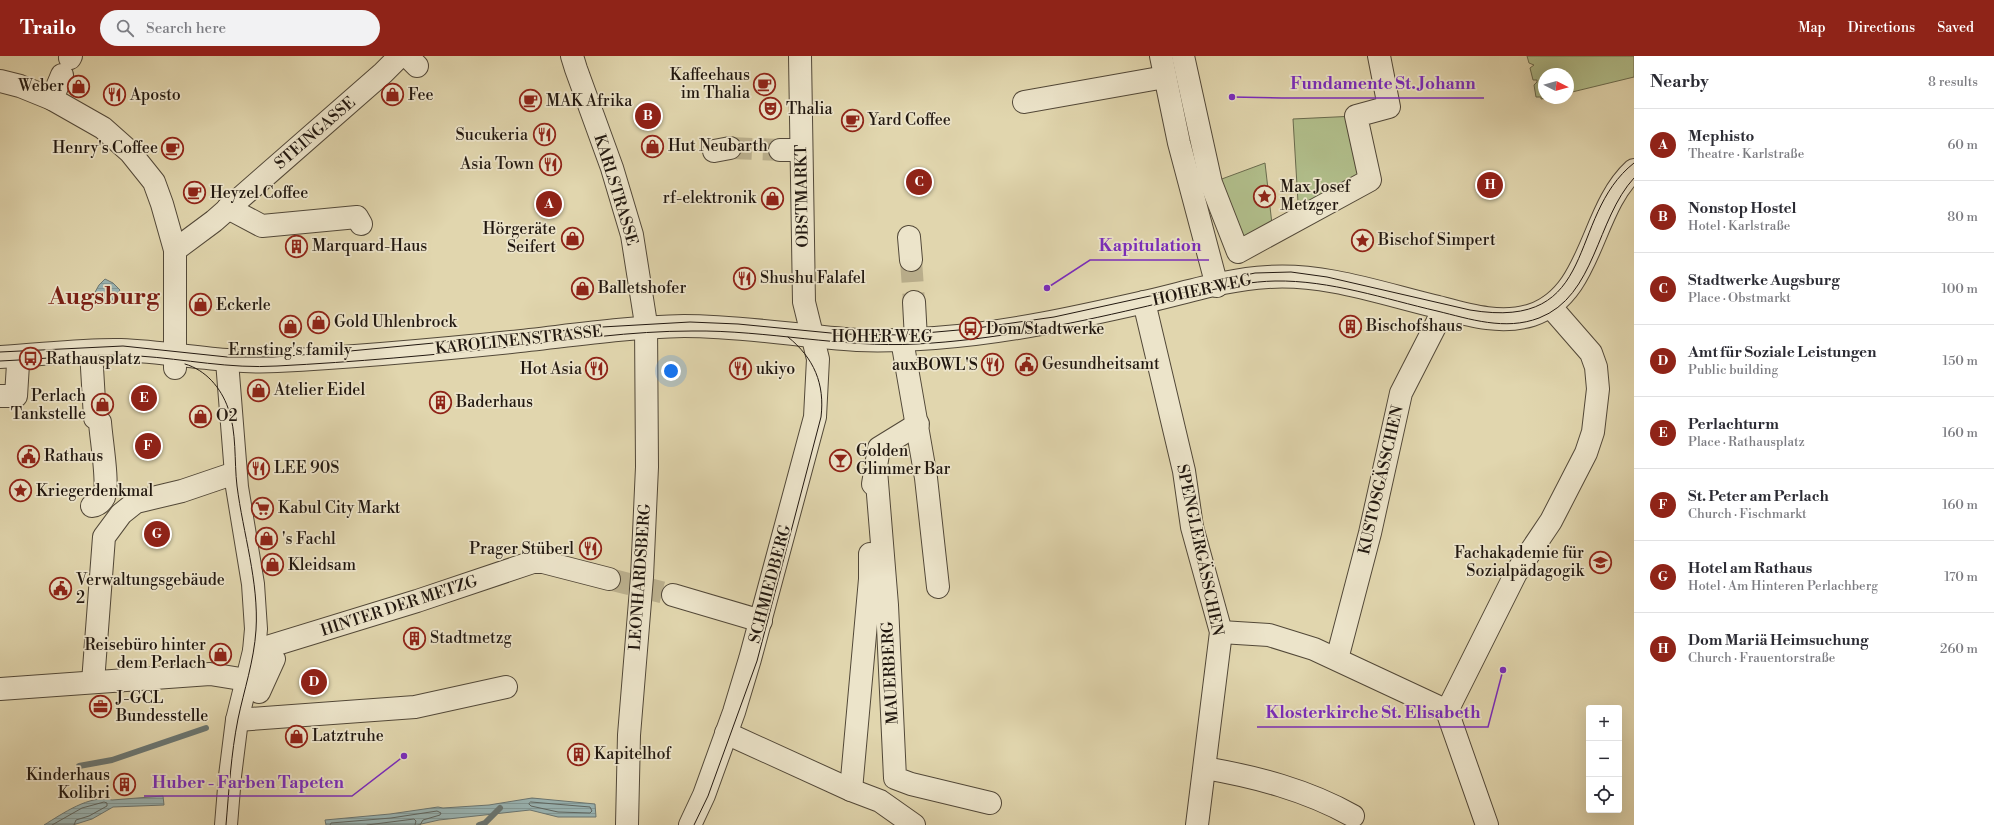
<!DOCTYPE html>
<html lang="en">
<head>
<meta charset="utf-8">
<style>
	:root { --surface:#fff; --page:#f2f2f3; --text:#2b2b33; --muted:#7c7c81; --line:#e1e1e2; --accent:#8f2418 }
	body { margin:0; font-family:"Libre Bodoni",serif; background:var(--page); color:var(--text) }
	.controls { position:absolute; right:12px; bottom:12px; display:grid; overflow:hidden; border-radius:4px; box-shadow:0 4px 16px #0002 }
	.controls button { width:36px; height:36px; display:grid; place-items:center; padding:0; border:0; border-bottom:1px solid var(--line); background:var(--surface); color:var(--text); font:20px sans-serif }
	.compass { position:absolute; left:1538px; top:12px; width:36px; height:36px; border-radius:50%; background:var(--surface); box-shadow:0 4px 16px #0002; rotate:96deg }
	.you { position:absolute; left:671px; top:315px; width:14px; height:14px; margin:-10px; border:3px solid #fff; border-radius:50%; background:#1a73e8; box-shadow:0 0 0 6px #1a73e833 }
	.badge { display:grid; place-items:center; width:26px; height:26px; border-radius:50%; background:var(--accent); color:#fff; font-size:13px; font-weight:700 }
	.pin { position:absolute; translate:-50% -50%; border:2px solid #fff; box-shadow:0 1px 4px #0006 }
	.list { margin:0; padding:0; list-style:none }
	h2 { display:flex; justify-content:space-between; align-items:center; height:52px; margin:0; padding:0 16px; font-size:17px }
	h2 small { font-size:13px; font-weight:400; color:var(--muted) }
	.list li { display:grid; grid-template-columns:26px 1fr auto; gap:12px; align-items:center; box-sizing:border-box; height:72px; padding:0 16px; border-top:1px solid var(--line) }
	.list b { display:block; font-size:15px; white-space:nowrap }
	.list p { margin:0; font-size:13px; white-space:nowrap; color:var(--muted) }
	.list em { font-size:13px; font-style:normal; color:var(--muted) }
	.icon { flex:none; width:22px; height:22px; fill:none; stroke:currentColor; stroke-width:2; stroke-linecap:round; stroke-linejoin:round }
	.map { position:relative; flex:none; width:1634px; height:769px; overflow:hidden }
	header { display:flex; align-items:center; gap:24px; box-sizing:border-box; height:56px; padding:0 20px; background:var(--accent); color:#fff }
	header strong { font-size:19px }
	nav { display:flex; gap:22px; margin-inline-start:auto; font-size:14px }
	.search { width:280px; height:36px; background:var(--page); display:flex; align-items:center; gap:10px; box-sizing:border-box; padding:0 14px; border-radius:22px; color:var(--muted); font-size:15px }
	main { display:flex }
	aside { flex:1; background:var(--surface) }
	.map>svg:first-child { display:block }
	.green { fill:#b1be8b; stroke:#6a6b4e }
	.water { fill:url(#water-rules); stroke:#6a7774 }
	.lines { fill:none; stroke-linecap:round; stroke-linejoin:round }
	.shore { stroke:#5e6763; stroke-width:1 }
	.stream { stroke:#6a7774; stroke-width:6 }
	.minor-tunnel { stroke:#bbb08e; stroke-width:22; stroke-dasharray:22 11; stroke-linecap:butt }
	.minor-casing { stroke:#524838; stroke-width:24 }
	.minor { stroke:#ece4ca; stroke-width:22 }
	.tram { stroke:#221810; stroke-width:1 }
	.labels { text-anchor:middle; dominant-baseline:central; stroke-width:3.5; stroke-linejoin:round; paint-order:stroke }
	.poi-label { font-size:16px; fill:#221810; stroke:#ece4ca; text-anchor:start }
	.street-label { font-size:16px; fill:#221810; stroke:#ece4ca }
	.town-label { font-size:24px; font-weight:bold; fill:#7a1f14; stroke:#ece4ca }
	.leader { fill:none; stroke:#7b2cbf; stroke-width:1.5 }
	.callout-dot { fill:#7b2cbf; stroke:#ece4ca; stroke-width:1.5 }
	.callout-label { font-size:17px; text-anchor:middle; font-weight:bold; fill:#7b2cbf; stroke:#ece4ca; stroke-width:3.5; stroke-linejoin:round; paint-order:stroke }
</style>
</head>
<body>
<header>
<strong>Trailo</strong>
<div class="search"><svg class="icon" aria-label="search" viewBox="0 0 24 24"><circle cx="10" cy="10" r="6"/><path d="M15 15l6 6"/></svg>Search here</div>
<nav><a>Map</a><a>Directions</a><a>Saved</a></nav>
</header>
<main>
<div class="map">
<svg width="1634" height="769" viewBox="0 0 1634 769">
	<defs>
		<pattern id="water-rules" width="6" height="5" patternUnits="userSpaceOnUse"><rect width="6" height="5" fill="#9ab6b6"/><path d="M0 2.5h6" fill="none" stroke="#849c9b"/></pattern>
	</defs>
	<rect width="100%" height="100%" fill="#e1d6ae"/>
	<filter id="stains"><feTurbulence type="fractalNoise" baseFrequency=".005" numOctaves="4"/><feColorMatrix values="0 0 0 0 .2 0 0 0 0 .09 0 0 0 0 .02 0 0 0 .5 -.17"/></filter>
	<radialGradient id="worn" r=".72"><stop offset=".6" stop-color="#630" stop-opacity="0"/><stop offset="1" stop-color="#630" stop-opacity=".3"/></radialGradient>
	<g class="green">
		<polygon points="1527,0 1634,0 1634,21 1568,37 1568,18 1544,18 1544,42 1547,42 1541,43 1541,41 1536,41 1534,29 1537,26 1537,24 1533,24 1530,12 1534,9 1529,7"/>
		<polygon points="1356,60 1370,124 1299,163 1293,63"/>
		<polygon points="1265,107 1273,177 1238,196 1211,127"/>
	</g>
	<g class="water">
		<polygon points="105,223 113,227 120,234 109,248 101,244 94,238 99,229"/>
		<path d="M 163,740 L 164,749 L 113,751 L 92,763 L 73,769 L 44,769 C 62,758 90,738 112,744 Z"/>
		<polygon points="532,742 595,748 596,761 558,761 530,754 439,764 417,769 326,769 325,764 390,758 438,751 443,752 489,749"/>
	</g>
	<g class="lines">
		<g class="shore">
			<polygon points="531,746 590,751 592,755 590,757 558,756 531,750 529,748"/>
			<polyline points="52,769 82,752 104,746 107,747 107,750 89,760 76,764 74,769"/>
			<polyline points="330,769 331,767 391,762 437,755 441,757 440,759 423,764 420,769"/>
			<polyline points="367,769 414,763 416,765 415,769"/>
		</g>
		<g class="stream">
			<polyline points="79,710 112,704 206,672"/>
			<polyline points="479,769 485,767 500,752"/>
		</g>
		<g class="minor-tunnel">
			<polyline points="730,92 780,94"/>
			<polyline points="911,204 914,246"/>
			<polyline points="609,523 673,539"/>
		</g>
		<defs>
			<g id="minor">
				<polyline points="407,0 417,10"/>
				<polyline points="572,0 576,13 612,112 632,179 646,268 647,411 642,521 629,679 627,769"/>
				<polyline points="1161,0 1179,87 1217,230"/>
				<polyline points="1183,0 1211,127 1238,196 1370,124 1356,60 1389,51 1379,0"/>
				<polyline points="70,2 71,0"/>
				<polyline points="0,25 20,30 52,43 103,72 130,96 154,126 162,148 175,194 175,312"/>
				<polyline points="52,43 62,19"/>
				<polyline points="1024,46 1165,21"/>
				<polyline points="780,94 801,94"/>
				<polyline points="714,95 730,92"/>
				<polyline points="228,152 262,170 357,161 361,168"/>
				<polyline points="909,181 911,204"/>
				<polyline points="175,194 214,165 383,17 400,0"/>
				<polyline points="914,246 916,283"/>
				<polyline points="1144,246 1184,415 1192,471 1221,576 1197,769"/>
				<polyline points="902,284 926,422 938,531"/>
				<path d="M 91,295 L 95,362 L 100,366 C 101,383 109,427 104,441 C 101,447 98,449 92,450"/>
				<path d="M 0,301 C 40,299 81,293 121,294 C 174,296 225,308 277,305 C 355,301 433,294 511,286 C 568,280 626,271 684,270 C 742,270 799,280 857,284 C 883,285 909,284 935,282 C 1007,277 1078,261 1149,245 C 1188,236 1228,223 1268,221 C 1325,217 1383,238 1438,251 C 1468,259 1501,269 1532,259 C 1593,238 1590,154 1634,114"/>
				<polyline points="0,340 16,340 18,308"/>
				<polyline points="876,414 887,549 895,722 911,728 990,747"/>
				<polyline points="873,428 879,392 918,368"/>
				<polyline points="673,539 761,565"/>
				<polyline points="1221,576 1269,579 1314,593 1447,655"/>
				<polyline points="254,595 417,545 533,506 543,506 609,523"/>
				<polyline points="1337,603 1370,477 1401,337 1444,253"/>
				<polyline points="93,626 104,481 121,458 136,446 182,435 235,417"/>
				<polyline points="0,633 210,618 247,624"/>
				<polyline points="259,636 274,603"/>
				<polyline points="237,664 415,651 506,631"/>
				<polyline points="726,677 851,734 880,745 914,769"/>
				<path d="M 1205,712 C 1256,721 1307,734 1353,760"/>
				<polyline points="851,734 870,523 870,498"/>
				<polyline points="226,769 230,720 237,664 254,595 256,573 253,528 237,431 227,305"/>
				<polyline points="690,769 704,739 734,656 750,603 815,361 818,303 804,246 800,0"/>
				<polyline points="1487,769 1447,655 1516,517 1551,465 1586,397 1593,376 1598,333 1596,311 1591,297 1550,250"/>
			</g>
		</defs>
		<use href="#minor" class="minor-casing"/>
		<use href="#minor" class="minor"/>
		<g class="tram">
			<path d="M 0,296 L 123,290 L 227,301 L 273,301 L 329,297 L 602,271 L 690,266 L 738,268 L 841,278 L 902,279 L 970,273 L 1054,261 L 1255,217 L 1291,216 L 1327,221 L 1470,254 C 1602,276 1565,161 1634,107"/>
			<path d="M 0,305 C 46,303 93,297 139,300 C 185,303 230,313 277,310 C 355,306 433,299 510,291 C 571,284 631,275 692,275 C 767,274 841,292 917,288 C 992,284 1066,269 1139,252 C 1184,242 1229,226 1275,225 C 1330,224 1385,243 1437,255 C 1470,263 1505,275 1539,262 C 1596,240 1596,163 1634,122"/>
			<path d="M 185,308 C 206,314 221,332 228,352 C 237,376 234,405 237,430 C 243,477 259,526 256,574 C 254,605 244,634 238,663 C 231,698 229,734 226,769"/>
			<path d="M 694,769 L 708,740 L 757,605 L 821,361 C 825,328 814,302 788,281"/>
		</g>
	</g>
	<defs>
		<symbol id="cafe-ring" viewBox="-11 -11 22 22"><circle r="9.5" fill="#ece4ca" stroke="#8f2418" stroke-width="1.5"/><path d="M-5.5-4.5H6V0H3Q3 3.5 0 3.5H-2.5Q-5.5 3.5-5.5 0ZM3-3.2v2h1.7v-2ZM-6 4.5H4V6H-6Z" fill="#8f2418"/></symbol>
		<symbol id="shop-ring" viewBox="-11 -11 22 22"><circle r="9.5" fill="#ece4ca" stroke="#8f2418" stroke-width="1.5"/><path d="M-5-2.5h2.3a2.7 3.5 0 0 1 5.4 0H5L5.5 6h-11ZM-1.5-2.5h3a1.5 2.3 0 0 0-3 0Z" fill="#8f2418"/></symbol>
		<symbol id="restaurant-ring" viewBox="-11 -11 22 22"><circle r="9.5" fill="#ece4ca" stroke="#8f2418" stroke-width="1.5"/><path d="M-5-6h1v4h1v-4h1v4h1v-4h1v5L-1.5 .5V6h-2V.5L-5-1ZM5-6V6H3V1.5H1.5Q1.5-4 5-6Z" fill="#8f2418"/></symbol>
		<symbol id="theatre-ring" viewBox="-11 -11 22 22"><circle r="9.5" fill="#ece4ca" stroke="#8f2418" stroke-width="1.5"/><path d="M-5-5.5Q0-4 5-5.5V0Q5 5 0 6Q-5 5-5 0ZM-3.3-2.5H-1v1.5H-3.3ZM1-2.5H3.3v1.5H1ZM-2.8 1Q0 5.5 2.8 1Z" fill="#8f2418"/></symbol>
		<symbol id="sight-ring" viewBox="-11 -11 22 22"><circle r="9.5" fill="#ece4ca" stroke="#8f2418" stroke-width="1.5"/><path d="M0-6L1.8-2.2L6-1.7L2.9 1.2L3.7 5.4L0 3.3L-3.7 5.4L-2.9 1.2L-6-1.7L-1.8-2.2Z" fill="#8f2418"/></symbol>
		<symbol id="building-ring" viewBox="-11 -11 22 22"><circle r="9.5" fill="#ece4ca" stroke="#8f2418" stroke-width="1.5"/><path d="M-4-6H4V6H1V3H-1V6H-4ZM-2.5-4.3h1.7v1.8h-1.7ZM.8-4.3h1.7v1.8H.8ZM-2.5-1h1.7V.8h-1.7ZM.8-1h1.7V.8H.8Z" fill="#8f2418"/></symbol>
		<symbol id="bus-ring" viewBox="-11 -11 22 22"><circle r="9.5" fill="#ece4ca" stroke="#8f2418" stroke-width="1.5"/><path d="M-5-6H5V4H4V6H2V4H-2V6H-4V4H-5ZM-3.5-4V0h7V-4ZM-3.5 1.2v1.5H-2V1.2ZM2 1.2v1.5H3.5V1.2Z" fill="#8f2418"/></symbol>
		<symbol id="civic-ring" viewBox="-11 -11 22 22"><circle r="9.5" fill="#ece4ca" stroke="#8f2418" stroke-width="1.5"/><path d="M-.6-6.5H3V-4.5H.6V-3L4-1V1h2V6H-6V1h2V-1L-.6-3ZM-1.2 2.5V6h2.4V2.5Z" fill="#8f2418"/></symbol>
		<symbol id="bar-ring" viewBox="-11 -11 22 22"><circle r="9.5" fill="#ece4ca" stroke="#8f2418" stroke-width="1.5"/><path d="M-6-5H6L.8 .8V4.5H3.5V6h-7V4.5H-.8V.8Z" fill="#8f2418"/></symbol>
		<symbol id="supermarket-ring" viewBox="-11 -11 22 22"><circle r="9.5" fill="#ece4ca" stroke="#8f2418" stroke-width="1.5"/><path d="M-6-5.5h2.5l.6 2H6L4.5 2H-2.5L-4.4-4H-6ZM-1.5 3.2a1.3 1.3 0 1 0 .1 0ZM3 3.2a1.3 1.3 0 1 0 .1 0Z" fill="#8f2418"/></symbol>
		<symbol id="school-ring" viewBox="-11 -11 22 22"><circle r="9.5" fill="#ece4ca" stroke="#8f2418" stroke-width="1.5"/><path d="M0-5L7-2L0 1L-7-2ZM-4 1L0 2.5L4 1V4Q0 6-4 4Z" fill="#8f2418"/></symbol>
		<symbol id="office-ring" viewBox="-11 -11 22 22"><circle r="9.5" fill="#ece4ca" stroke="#8f2418" stroke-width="1.5"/><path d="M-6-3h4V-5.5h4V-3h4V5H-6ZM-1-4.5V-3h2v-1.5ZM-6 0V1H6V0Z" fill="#8f2418"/></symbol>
	</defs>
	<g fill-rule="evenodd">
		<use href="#cafe-ring" x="752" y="16" width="25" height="25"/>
		<use href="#shop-ring" x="66" y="18" width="25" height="25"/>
		<use href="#restaurant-ring" x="102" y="26" width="25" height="25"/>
		<use href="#shop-ring" x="380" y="26" width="25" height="25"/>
		<use href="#cafe-ring" x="518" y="32" width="25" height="25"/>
		<use href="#theatre-ring" x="758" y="40" width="25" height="25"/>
		<use href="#cafe-ring" x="840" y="52" width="25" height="25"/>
		<use href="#restaurant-ring" x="532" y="66" width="25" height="25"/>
		<use href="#shop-ring" x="640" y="78" width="25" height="25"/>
		<use href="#cafe-ring" x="160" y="80" width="25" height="25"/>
		<use href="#restaurant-ring" x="538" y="96" width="25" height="25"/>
		<use href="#cafe-ring" x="182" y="124" width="25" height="25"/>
		<use href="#sight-ring" x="1252" y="128" width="25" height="25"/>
		<use href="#shop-ring" x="760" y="130" width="25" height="25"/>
		<use href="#shop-ring" x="560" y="170" width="25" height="25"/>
		<use href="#sight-ring" x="1350" y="172" width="25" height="25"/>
		<use href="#building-ring" x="284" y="178" width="25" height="25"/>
		<use href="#restaurant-ring" x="732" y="210" width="25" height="25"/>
		<use href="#shop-ring" x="570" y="220" width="25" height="25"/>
		<use href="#shop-ring" x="188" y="236" width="25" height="25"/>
		<use href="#shop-ring" x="306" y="254" width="25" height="25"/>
		<use href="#shop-ring" x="278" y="258" width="25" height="25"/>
		<use href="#building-ring" x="1338" y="258" width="25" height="25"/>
		<use href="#bus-ring" x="958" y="260" width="25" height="25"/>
		<use href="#bus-ring" x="18" y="290" width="25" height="25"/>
		<use href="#civic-ring" x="1014" y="296" width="25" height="25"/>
		<use href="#restaurant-ring" x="980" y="296" width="25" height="25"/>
		<use href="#restaurant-ring" x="584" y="300" width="25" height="25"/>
		<use href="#restaurant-ring" x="728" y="300" width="25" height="25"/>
		<use href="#shop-ring" x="246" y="322" width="25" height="25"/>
		<use href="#building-ring" x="428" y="334" width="25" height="25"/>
		<use href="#shop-ring" x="90" y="336" width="25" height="25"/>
		<use href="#shop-ring" x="188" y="348" width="25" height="25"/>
		<use href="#civic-ring" x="16" y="388" width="25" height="25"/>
		<use href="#bar-ring" x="828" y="392" width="25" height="25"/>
		<use href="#restaurant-ring" x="246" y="400" width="25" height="25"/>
		<use href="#sight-ring" x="8" y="422" width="25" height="25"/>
		<use href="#supermarket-ring" x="250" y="440" width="25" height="25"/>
		<use href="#shop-ring" x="254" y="470" width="25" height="25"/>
		<use href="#restaurant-ring" x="578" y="480" width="25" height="25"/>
		<use href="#school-ring" x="1588" y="494" width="25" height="25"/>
		<use href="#shop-ring" x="260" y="496" width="25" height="25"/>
		<use href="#civic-ring" x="48" y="520" width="25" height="25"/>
		<use href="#building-ring" x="402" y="570" width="25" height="25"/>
		<use href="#shop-ring" x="208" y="586" width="25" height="25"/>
		<use href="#office-ring" x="88" y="638" width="25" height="25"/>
		<use href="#shop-ring" x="284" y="668" width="25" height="25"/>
		<use href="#building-ring" x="566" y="686" width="25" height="25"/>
		<use href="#building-ring" x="112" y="716" width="25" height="25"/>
	</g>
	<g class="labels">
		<g class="poi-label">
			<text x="750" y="19" text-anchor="end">Kaffeehaus<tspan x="750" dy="18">im Thalia</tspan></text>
			<text x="64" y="30" text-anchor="end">Weber</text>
			<text x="130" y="39">Aposto</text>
			<text x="408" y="39">Fee</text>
			<text x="546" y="45">MAK Afrika</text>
			<text x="786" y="53">Thalia</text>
			<text x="868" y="64">Yard Coffee</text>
			<text x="528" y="79" text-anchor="end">Sucukeria</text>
			<text x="668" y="90">Hut Neubarth</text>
			<text x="158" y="92" text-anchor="end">Henry's Coffee</text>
			<text x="534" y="108" text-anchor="end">Asia Town</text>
			<text x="1280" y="131">Max Josef<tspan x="1280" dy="18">Metzger</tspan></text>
			<text x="210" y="137">Heyzel Coffee</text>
			<text x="756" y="142" text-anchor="end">rf-elektronik</text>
			<text x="556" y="173" text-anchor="end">Hörgeräte<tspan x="556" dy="18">Seifert</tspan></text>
			<text x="1378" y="184">Bischof Simpert</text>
			<text x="312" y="190">Marquard-Haus</text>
			<text x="760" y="222">Shushu Falafel</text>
			<text x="598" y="232">Balletshofer</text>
			<text x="216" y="249">Eckerle</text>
			<text x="334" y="266">Gold Uhlenbrock</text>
			<text x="1366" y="270">Bischofshaus</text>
			<text x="986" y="273">Dom/Stadtwerke</text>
			<text x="290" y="294" text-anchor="middle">Ernsting's family</text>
			<text x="46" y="303">Rathausplatz</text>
			<text x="1042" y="308">Gesundheitsamt</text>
			<text x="978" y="309" text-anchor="end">auxBOWL'S</text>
			<text x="582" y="313" text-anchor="end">Hot Asia</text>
			<text x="756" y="313">ukiyo</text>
			<text x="274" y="334">Atelier Eidel</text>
			<text x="86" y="340" text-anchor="end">Perlach<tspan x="86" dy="18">Tankstelle</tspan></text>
			<text x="456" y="346">Baderhaus</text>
			<text x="216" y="360">O2</text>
			<text x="856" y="395">Golden<tspan x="856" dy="18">Glimmer Bar</tspan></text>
			<text x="44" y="400">Rathaus</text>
			<text x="274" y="412">LEE 90S</text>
			<text x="36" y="435">Kriegerdenkmal</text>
			<text x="278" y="452">Kabul City Markt</text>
			<text x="282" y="483">'s Fachl</text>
			<text x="574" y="493" text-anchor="end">Prager Stüberl</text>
			<text x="1584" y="497" text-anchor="end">Fachakademie für<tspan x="1584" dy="18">Sozialpädagogik</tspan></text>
			<text x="288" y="509">Kleidsam</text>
			<text x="76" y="524">Verwaltungsgebäude<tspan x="76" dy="18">2</tspan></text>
			<text x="430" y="582">Stadtmetzg</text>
			<text x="206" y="589" text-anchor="end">Reisebüro hinter<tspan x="206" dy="18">dem Perlach</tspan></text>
			<text x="116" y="642">J-GCL<tspan x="116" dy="18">Bundesstelle</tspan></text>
			<text x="312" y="680">Latztruhe</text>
			<text x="594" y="698">Kapitelhof</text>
			<text x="110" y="719" text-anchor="end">Kinderhaus<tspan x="110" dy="18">Kolibri</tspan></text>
		</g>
		<g class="street-label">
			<text transform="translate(315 77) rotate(-41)">STEINGASSE</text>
			<text transform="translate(616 134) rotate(73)">KARLSTRASSE</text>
			<text transform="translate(802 140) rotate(-91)">OBSTMARKT</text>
			<text transform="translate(1202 234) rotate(-12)">HOHER WEG</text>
			<text x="882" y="281">HOHER WEG</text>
			<text transform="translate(519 284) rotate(-6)">KAROLINENSTRASSE</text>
			<text transform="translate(1381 424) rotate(-77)">KUSTOSGÄSSCHEN</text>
			<text transform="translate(1200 494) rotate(78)">SPENGLERGÄSSCHEN</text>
			<text transform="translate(640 521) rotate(-86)">LEONHARDSBERG</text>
			<text transform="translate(770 528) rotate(-75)">SCHMIEDBERG</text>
			<text transform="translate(399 550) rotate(-18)">HINTER DER METZG</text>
			<text transform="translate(890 617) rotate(-93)">MAUERBERG</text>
		</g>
		<g class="town-label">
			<text x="104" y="241">Augsburg</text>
		</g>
	</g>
	<path class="leader" d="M1232 41L1282 42H1484M1047 232L1090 204H1209M1503 614L1488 671H1257M404 700L352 740H144"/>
	<g class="callout-dot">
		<circle cx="1232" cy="41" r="4"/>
		<circle cx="1047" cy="232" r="4"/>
		<circle cx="1503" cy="614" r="4"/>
		<circle cx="404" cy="700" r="4"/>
	</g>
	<g class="callout-label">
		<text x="1383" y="33">Fundamente St. Johann</text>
		<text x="1150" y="195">Kapitulation</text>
		<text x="1373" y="662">Klosterkirche St. Elisabeth</text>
		<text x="248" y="732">Huber - Farben Tapeten</text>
	</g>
	<rect width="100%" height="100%" filter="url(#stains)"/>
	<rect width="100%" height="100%" fill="url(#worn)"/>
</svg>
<div class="controls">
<button>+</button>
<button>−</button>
<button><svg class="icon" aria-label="locate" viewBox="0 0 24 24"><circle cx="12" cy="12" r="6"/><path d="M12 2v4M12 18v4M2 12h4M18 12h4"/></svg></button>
</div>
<svg class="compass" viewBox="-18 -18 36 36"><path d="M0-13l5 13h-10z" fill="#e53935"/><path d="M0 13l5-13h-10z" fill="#7c7c81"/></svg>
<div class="you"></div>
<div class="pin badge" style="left:549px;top:148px">A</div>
<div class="pin badge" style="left:648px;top:60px">B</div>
<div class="pin badge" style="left:919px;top:126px">C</div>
<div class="pin badge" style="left:314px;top:626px">D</div>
<div class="pin badge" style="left:144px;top:342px">E</div>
<div class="pin badge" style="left:148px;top:390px">F</div>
<div class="pin badge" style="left:157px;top:478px">G</div>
<div class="pin badge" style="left:1490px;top:129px">H</div>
</div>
<aside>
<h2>Nearby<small>8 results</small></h2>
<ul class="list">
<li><span class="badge">A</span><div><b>Mephisto</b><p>Theatre · Karlstraße</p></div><em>60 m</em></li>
<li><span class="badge">B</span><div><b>Nonstop Hostel</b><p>Hotel · Karlstraße</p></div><em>80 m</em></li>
<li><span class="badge">C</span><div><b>Stadtwerke Augsburg</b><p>Place · Obstmarkt</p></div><em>100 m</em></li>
<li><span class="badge">D</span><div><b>Amt für Soziale Leistungen</b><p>Public building</p></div><em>150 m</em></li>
<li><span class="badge">E</span><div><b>Perlachturm</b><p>Place · Rathausplatz</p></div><em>160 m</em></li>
<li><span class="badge">F</span><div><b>St. Peter am Perlach</b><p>Church · Fischmarkt</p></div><em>160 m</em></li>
<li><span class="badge">G</span><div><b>Hotel am Rathaus</b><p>Hotel · Am Hinteren Perlachberg</p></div><em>170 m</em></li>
<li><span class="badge">H</span><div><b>Dom Mariä Heimsuchung</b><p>Church · Frauentorstraße</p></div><em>260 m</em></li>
</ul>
</aside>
</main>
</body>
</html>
